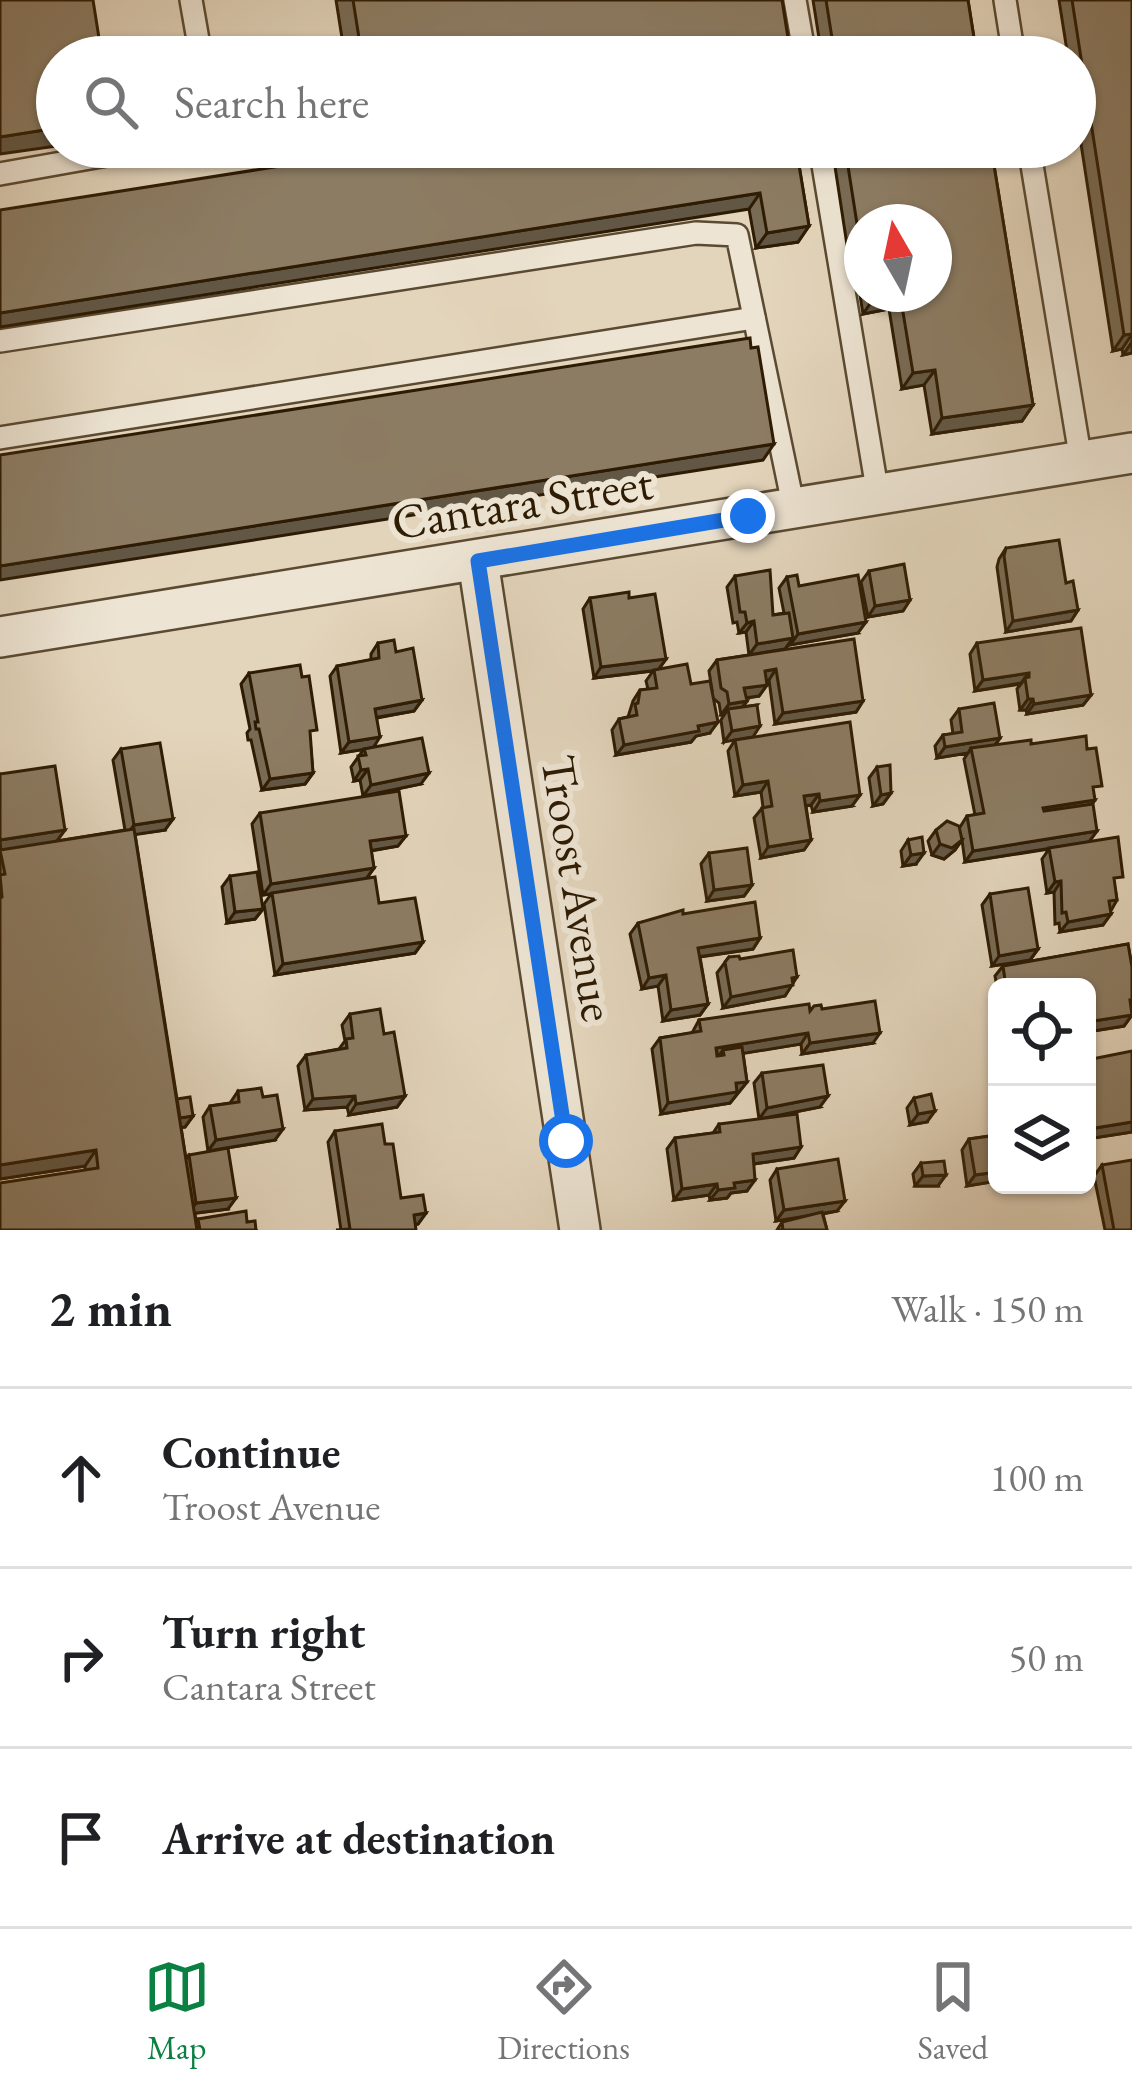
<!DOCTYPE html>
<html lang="en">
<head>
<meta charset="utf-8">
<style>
	:root { --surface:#fff; --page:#f6f6f6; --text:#202124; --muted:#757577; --line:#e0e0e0; --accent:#0b8043 }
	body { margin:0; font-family:"EB Garamond",serif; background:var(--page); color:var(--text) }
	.controls { position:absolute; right:36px; bottom:36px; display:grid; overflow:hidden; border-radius:18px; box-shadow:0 3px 9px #0004 }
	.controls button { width:108px; height:108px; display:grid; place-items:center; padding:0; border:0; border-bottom:3px solid var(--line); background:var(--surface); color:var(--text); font:60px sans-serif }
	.compass { position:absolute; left:844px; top:204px; width:108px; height:108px; border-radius:50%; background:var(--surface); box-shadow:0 3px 9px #0004; rotate:351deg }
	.stop { position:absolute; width:36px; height:36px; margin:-27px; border:9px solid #1a73e8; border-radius:50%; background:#fff }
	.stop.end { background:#1a73e8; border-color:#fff; box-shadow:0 3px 12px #0008 }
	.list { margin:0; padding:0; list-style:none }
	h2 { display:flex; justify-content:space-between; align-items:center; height:156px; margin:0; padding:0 48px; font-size:51px }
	h2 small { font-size:39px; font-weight:400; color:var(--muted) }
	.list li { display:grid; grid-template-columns:78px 1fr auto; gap:36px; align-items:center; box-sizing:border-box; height:180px; padding:0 48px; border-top:3px solid var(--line) }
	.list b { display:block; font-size:45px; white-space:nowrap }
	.list p { margin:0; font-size:39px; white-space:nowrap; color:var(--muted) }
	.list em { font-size:39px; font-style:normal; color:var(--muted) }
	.icon { flex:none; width:66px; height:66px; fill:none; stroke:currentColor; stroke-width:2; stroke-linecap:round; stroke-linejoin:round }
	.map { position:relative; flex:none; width:1132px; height:1230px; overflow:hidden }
	.search { position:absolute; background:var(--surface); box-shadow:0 3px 9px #0004; left:36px; right:36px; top:36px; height:132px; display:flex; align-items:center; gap:30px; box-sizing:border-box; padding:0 42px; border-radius:66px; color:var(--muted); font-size:45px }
	.sheet { height:696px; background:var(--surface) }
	nav { display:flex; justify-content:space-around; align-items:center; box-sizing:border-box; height:168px; border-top:3px solid var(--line); background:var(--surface); font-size:33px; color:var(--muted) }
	nav a { display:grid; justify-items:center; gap:6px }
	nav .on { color:var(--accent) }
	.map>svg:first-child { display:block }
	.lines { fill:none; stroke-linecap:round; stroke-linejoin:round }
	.service-casing { stroke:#5a4a31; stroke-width:26 }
	.minor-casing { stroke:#5a4a31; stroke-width:44 }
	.service { stroke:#ede4d3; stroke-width:21 }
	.minor { stroke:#ede4d3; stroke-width:39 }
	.wall { fill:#786b55; stroke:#2d1b03; stroke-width:3; fill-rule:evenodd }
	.shaded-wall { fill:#625745; stroke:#2d1b03; stroke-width:3 }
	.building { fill:#8c7c63; stroke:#2d1b03; stroke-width:3 }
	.route { stroke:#1a73e8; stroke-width:15 }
	.labels { text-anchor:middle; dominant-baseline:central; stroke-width:12; stroke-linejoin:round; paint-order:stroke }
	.street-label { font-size:48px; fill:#2d1b03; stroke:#ede4d3 }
</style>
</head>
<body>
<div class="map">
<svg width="1132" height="1230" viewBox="0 0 1132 1230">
	<rect width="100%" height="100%" fill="#e3d5bc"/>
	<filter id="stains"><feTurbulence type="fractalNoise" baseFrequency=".00167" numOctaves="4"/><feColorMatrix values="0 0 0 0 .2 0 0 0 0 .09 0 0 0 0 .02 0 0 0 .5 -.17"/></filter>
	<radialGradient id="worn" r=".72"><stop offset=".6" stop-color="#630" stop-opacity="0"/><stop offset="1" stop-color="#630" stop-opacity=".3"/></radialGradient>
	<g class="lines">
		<defs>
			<g id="service">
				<polyline points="191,0 201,57"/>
				<polyline points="795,0 805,57"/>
				<polyline points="1005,0 1014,57"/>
				<polyline points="820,147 878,495"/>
				<polyline points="1029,147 1081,461"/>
				<polyline points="0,174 152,147"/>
				<polyline points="0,341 696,233 737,235 794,509"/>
				<polyline points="0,438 754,318"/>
			</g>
			<g id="minor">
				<polyline points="478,561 580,1230"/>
				<polyline points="0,637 1132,453"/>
			</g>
		</defs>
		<use href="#service" class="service-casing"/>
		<use href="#minor" class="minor-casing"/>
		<use href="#service" class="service"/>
		<use href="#minor" class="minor"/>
	</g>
	<g class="wall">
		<polygon points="336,0 782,0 791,57 345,57"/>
		<polygon points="813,0 968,0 977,57 822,57"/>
		<polygon points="1059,0 1132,0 1132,353 1123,355 1122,349 1113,351 1075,105 1075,57 1068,57"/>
		<polygon points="359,147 796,147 809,226 798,242 756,248 749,209 367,152 366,149 360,150"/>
		<path d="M 837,147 L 991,147 L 1033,405 L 1022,421 L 932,434 L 924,385 L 902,389 L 889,309 L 863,314 L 854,257 L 849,258 L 834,160 L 838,155 ZM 862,222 L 934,294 L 862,294 Z"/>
		<polygon points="1006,548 1066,583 1078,610 1071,621 1006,632 997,567 999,559"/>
		<polygon points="869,571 910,600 903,611 868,617 861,582"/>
		<polygon points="735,576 773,615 784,613 779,588 787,577 858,633 790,645 790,643 785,649 863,701 856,712 775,724 769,680 766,680 767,685 759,696 746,698 747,701 743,707 757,705 724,742 721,720 724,715 721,715 719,703 714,699 710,733 696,736 691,742 616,755 612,730 619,719 628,717 633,701 640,690 648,689 646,681 653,671 594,678 583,609 590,598 629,598 666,659 659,669 691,684 712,690 709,671 717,660 749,655 746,632 739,633 737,622 733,623 727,587"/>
		<polygon points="378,643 396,652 422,700 414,711 377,718 373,748 421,784 363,796 360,780 354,781 351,767 364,749 370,748 341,753 330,676 337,666 371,660 371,654"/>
		<polygon points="977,643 1091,695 1083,705 1027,714 1026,710 1020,710 1017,689 1021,684 975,691 970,654"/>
		<polygon points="249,673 310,740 313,773 305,784 262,790 251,740 248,740 247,733 250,729 241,684"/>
		<polygon points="959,709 1000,738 995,745 1031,744 1094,796 1091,804 1090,842 1115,888 1117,900 1103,925 1060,932 1059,923 1055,924 1054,892 1047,893 1042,859 1049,849 965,862 962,840 955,850 944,859 932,855 928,841 936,830 960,827 967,816 975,815 964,759 968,753 937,758 935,746 943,735 953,734 951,720"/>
		<polygon points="735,740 852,806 813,812 811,805 806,806 811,840 804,850 761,858 754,818 763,807 761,792 735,796 728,751"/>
		<polygon points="121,749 165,830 135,834 177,1099 193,1116 185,1127 181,1127 186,1159 189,1155 228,1209 195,1213 196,1222 198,1219 247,1222 256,1230 0,1230 85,1170 85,1166 0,1179 0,774 57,841 125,830 113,760"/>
		<polygon points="877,767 891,793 883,804 873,806 869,778"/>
		<polygon points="260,813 398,846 371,851 374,868 367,878 379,903 423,942 415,953 275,975 264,904 271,894 263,895 252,824"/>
		<polygon points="908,840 916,864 903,866 901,851"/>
		<polygon points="709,853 752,885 744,896 707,901 701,864"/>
		<polygon points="230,876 263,909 255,919 227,923 222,887"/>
		<polygon points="990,894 1038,949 1030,960 992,966 982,905"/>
		<polygon points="683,914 760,938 753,949 700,957 708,1004 700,1015 663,1021 658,986 642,989 630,934 638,923"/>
		<polygon points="1128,944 1132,967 1132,1015 1124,1026 1087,1032 1087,987 997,987 995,976 1003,966"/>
		<polygon points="729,957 740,959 793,983 785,996 723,1008 717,973"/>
		<polygon points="822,1009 873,1043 802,1054 801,1044 743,1053 747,1082 730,1103 661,1114 652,1049 660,1038 692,1033 699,1020"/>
		<polygon points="350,1014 384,1034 405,1096 397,1107 349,1115 347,1107 305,1110 298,1066 306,1055 339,1049 345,1041 342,1025"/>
		<polygon points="1087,1060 1132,1132 1087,1139"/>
		<polygon points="762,1073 820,1107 759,1119 754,1083"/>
		<polygon points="238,1091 275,1140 208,1151 203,1117 210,1106 230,1103"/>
		<polygon points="914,1098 927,1122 910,1125 907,1108"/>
		<polygon points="719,1124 801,1147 794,1158 754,1164 747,1191 731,1193 727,1198 710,1200 709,1195 674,1200 667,1149 675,1138 713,1133"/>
		<polygon points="335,1131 385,1144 401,1198 426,1213 418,1224 341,1230 328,1142"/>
		<polygon points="997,1135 997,1181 967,1186 962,1150 969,1139"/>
		<polygon points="921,1163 938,1186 915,1186 913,1174"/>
		<polygon points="1102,1165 1132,1230 1105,1230 1094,1176"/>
		<polygon points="777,1169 837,1211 823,1214 827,1230 777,1230 782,1222 802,1217 776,1221 770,1180"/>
	</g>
	<g class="shaded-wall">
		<polygon points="57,128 57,146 0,154 0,137"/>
		<polygon points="760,193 749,209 0,327 0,313"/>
		<polygon points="809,226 798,242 756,248 767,233"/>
		<polygon points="862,242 862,246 854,257 849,258"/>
		<polygon points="900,294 889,309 863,314 874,298"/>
		<polygon points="1132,334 1122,349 1113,351 1124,335"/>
		<polygon points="1132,342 1132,353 1123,355"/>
		<polygon points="935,370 924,385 902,389 913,373"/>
		<polygon points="1033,405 1022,421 932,434 942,418"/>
		<polygon points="774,444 763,460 0,580 0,566"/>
		<polygon points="910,600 903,611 868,617 875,606"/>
		<polygon points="1078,610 1071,621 1006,632 1013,621"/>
		<polygon points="754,621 746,632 739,633 747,623"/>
		<polygon points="866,622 858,633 790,645 798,634"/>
		<polygon points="793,638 785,649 749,655 757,644"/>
		<polygon points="666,659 658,670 594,678 601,667"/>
		<polygon points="776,669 769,680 757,682 765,671"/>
		<polygon points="1029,673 1021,683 975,691 983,680"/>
		<polygon points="767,685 759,696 737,699 744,688"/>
		<polygon points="1091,695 1083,705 1027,714 1034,704"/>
		<polygon points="1028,699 1033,699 1026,710 1020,710"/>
		<polygon points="422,700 414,711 367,719 375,709"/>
		<polygon points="747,701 739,712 728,709 724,715 721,715 729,704"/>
		<polygon points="863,701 856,712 775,724 783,713"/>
		<polygon points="718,722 710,733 696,736 691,742 616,755 624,745 698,726"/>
		<polygon points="760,726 753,737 724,742 732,731"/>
		<polygon points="380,737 373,748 341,753 349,742"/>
		<polygon points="1000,738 992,749 971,748 968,753 937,758 945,747"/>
		<polygon points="368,769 360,780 354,781 361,770"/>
		<polygon points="313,773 305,784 262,790 270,779"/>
		<polygon points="429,773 421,784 363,796 371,785"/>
		<polygon points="768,781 761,792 735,796 743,785"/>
		<polygon points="891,793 883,804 873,806 881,795"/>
		<polygon points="819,794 811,805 797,807 804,796"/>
		<polygon points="860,795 852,806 813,812 820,801"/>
		<polygon points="1095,800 1087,811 1035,818 1043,808"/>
		<polygon points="173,819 165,830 126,836 134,825"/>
		<polygon points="65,830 54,845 1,854 0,840"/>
		<polygon points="1097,831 1089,842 965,862 973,851"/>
		<polygon points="406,836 398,846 362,852 370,841"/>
		<polygon points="811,840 804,850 761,858 768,847"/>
		<polygon points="962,840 955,850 944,859 932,855 940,844"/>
		<polygon points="924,853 916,864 903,866 911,855"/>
		<polygon points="374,868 366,879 263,895 271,884"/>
		<polygon points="1061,881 1054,892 1047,893 1055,882"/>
		<polygon points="752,885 744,896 707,901 714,890"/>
		<polygon points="263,909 255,919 227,923 235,912"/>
		<polygon points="1111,914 1103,925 1060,932 1068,922"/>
		<polygon points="760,938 753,949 690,958 698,948"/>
		<polygon points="423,942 415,953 275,975 283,964"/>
		<polygon points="1038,949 1030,960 992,966 999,956"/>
		<polygon points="666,975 658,986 642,989 649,978"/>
		<polygon points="797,977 785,996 723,1008 731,997"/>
		<polygon points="708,1004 700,1015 663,1021 671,1010"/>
		<polygon points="1132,1015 1124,1026 1087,1032 1087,1022"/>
		<polygon points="808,1033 801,1044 722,1057 723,1050 718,1057 716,1048"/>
		<polygon points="880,1033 873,1043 802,1054 810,1043"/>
		<polygon points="747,1082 730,1103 661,1114 668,1103 736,1083"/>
		<polygon points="355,1096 347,1107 305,1110 313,1099"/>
		<polygon points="405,1096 397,1107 349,1115 356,1104"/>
		<polygon points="828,1096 820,1107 759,1119 767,1108"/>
		<polygon points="935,1111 927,1122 910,1125 918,1114"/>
		<polygon points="193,1116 185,1127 168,1129 176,1118"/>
		<polygon points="1132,1122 1132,1132 1087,1139 1095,1128"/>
		<polygon points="283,1129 275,1140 208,1151 216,1140"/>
		<polygon points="801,1147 794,1158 746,1165 753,1154"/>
		<polygon points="96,1150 85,1166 0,1179 0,1165"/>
		<polygon points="997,1172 997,1181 967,1186 975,1175"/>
		<polygon points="946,1175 938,1186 915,1186 923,1176"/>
		<polygon points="755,1180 747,1191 731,1193 727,1198 710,1200 718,1190 734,1183"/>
		<polygon points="717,1184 709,1195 674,1200 682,1189"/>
		<polygon points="236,1198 228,1209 189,1214 196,1203"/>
		<polygon points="845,1201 837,1211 776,1221 784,1210"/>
		<polygon points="426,1213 418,1224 406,1225 414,1215"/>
	</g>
	<g class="building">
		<polygon points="0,0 93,0 102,57 57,57 57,128 0,137"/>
		<polygon points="353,0 782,0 791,57 362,57"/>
		<polygon points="826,0 968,0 977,57 835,57"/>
		<polygon points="1072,0 1132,0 1132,334 1124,335"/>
		<polygon points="402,147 796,147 809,226 767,233 760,193 0,313 0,210"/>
		<polygon points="845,147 991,147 1033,405 942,418 935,370 913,373 900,294 934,294 934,222 862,222 862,242 860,243"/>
		<polygon points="873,294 899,294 874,298"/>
		<polygon points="750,338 751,348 758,347 774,444 0,566 0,455"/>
		<polygon points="1059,540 1066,583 1073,581 1078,610 1013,621 1004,556 1006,548"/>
		<polygon points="904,564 910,600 875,606 869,571"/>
		<polygon points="770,570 773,615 789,613 793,638 757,644 754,621 747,623 745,612 740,612 735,576"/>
		<polygon points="797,575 799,586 858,575 866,622 798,634 787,577"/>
		<polygon points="629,592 629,598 655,594 666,659 601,667 590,598"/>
		<polygon points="1081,628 1091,695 1034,704 1033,699 1028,699 1025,678 1029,677 1029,673 983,680 977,643"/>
		<polygon points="854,639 863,701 783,713 776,669 765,671 767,685 744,688 747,701 729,704 727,692 721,688 717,660"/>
		<polygon points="394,640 396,652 413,648 422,700 375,709 380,737 349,742 337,666 379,658 378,643"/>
		<polygon points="687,664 691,684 710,681 718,722 698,726 699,731 624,745 619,719 637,715 635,704 638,703 640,690 657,688 654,670"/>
		<polygon points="300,665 302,677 309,676 317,730 310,731 313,773 270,779 259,729 256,729 255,722 258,722 249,673"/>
		<polygon points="994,703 1000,738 945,747 943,735 962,732 959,709"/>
		<polygon points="757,705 760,726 732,731 728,709"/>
		<polygon points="850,722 860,795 820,801 819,794 804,796 811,840 768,847 762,808 772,806 768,781 743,785 735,740"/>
		<polygon points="1086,736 1087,749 1096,748 1102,786 1093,787 1095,800 1043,808 1044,811 1093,804 1097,831 973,851 967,816 984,813 971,748 1031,740 1031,744"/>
		<polygon points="422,738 429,773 371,785 368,769 361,770 358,756 366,755 364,749"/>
		<polygon points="160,743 173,819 134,825 121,749"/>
		<polygon points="890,765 891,793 881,795 877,767"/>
		<polygon points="55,766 65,830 0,840 0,774"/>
		<polygon points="399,791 406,836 370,841 374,868 271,884 260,813"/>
		<polygon points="947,821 959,826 962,840 952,848 940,844 936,830"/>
		<polygon points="134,829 197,1230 0,1230 0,1183 98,1168 96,1150 0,1165 0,898 2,897 0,875 5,874 0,850"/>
		<polygon points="922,837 924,853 911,855 908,840"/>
		<polygon points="1118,837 1123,877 1114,878 1117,900 1109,901 1111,914 1068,922 1066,912 1062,913 1061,881 1055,882 1049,848"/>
		<polygon points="747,848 752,885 714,890 709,853"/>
		<polygon points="257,872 263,909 235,912 230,876"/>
		<polygon points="375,877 379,903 415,898 423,942 283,964 272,893"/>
		<polygon points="1028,888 1038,949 999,956 990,894"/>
		<polygon points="755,902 760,938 698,948 708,1004 671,1010 666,975 649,978 638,923 683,910 683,914"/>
		<polygon points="1128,944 1132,967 1132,1000 1130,1000 1132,1015 1087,1022 1087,987 1006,987 1003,966"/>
		<polygon points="793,950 797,977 792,978 793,985 731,997 725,962 729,957 739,956 740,959"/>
		<polygon points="875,1001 880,1033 810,1043 808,1033 716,1048 717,1056 724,1055 723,1050 742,1047 747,1082 736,1083 737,1092 668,1103 660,1038 701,1031 699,1020 809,1004 810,1011 814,1006 821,1005 822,1009"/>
		<polygon points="380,1009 384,1034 394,1032 405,1096 356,1104 355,1096 313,1099 306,1055 347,1048 346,1039 353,1038 350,1014"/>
		<polygon points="1132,1051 1132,1122 1095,1128 1087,1114 1087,1060"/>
		<polygon points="823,1065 828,1096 767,1108 762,1073"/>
		<polygon points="261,1088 263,1097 277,1095 283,1129 216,1140 210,1106 239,1102 238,1091"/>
		<polygon points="931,1094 935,1111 918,1114 914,1098"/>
		<polygon points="190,1097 193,1116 180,1118 177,1099"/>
		<polygon points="797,1114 801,1147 753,1154 755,1180 734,1183 735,1188 718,1190 717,1184 682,1189 675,1138 720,1132 719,1124"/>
		<polygon points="382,1124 385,1144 393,1144 401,1198 423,1195 426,1213 414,1215 416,1230 336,1230 350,1229 335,1131"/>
		<polygon points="997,1135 997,1172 975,1175 969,1139"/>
		<polygon points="228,1148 236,1198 196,1203 189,1155"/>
		<polygon points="838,1159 845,1201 784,1210 777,1169"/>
		<polygon points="1132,1160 1132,1230 1114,1230 1102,1165"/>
		<polygon points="944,1161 946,1175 923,1176 921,1163"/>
		<polygon points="246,1211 247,1222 255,1221 256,1230 200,1230 198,1219"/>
		<polygon points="822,1212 827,1230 783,1230 782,1222"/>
	</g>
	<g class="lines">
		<polyline class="route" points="566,1141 478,561 748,516"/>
	</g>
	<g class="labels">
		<g class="street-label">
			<text transform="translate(522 502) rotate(-9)">Cantara Street</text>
			<text transform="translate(579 888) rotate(81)">Troost Avenue</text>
		</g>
	</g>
	<rect width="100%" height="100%" filter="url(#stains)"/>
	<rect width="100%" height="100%" fill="url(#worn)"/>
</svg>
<div class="controls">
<button><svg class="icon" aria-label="locate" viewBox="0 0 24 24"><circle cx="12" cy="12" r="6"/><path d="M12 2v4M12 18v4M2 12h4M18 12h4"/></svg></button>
<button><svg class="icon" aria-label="layers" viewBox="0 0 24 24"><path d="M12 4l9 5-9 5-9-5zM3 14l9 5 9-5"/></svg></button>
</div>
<svg class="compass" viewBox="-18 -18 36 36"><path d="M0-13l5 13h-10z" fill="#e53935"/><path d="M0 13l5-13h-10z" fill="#757577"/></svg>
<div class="stop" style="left:566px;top:1141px"></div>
<div class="stop end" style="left:748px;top:516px"></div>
<div class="search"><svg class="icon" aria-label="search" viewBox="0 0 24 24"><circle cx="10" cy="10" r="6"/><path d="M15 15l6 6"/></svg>Search here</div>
</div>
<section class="sheet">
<h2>2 min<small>Walk · 150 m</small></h2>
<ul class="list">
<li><svg class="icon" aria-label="ahead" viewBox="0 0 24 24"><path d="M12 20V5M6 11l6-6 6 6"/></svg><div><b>Continue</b><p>Troost Avenue</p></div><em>100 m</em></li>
<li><svg class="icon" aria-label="right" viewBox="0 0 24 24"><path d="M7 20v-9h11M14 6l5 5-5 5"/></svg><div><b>Turn right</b><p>Cantara Street</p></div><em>50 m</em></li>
<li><svg class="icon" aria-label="arrive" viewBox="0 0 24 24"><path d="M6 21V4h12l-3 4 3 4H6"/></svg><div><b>Arrive at destination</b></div></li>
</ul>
</section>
<nav>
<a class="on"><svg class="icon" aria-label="map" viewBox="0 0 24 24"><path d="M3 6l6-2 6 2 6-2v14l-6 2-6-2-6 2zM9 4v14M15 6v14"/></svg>Map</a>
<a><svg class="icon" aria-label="directions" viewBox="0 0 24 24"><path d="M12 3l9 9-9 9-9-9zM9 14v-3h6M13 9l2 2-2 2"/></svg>Directions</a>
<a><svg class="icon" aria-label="saved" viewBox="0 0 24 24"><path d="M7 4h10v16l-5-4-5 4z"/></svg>Saved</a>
</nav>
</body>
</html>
